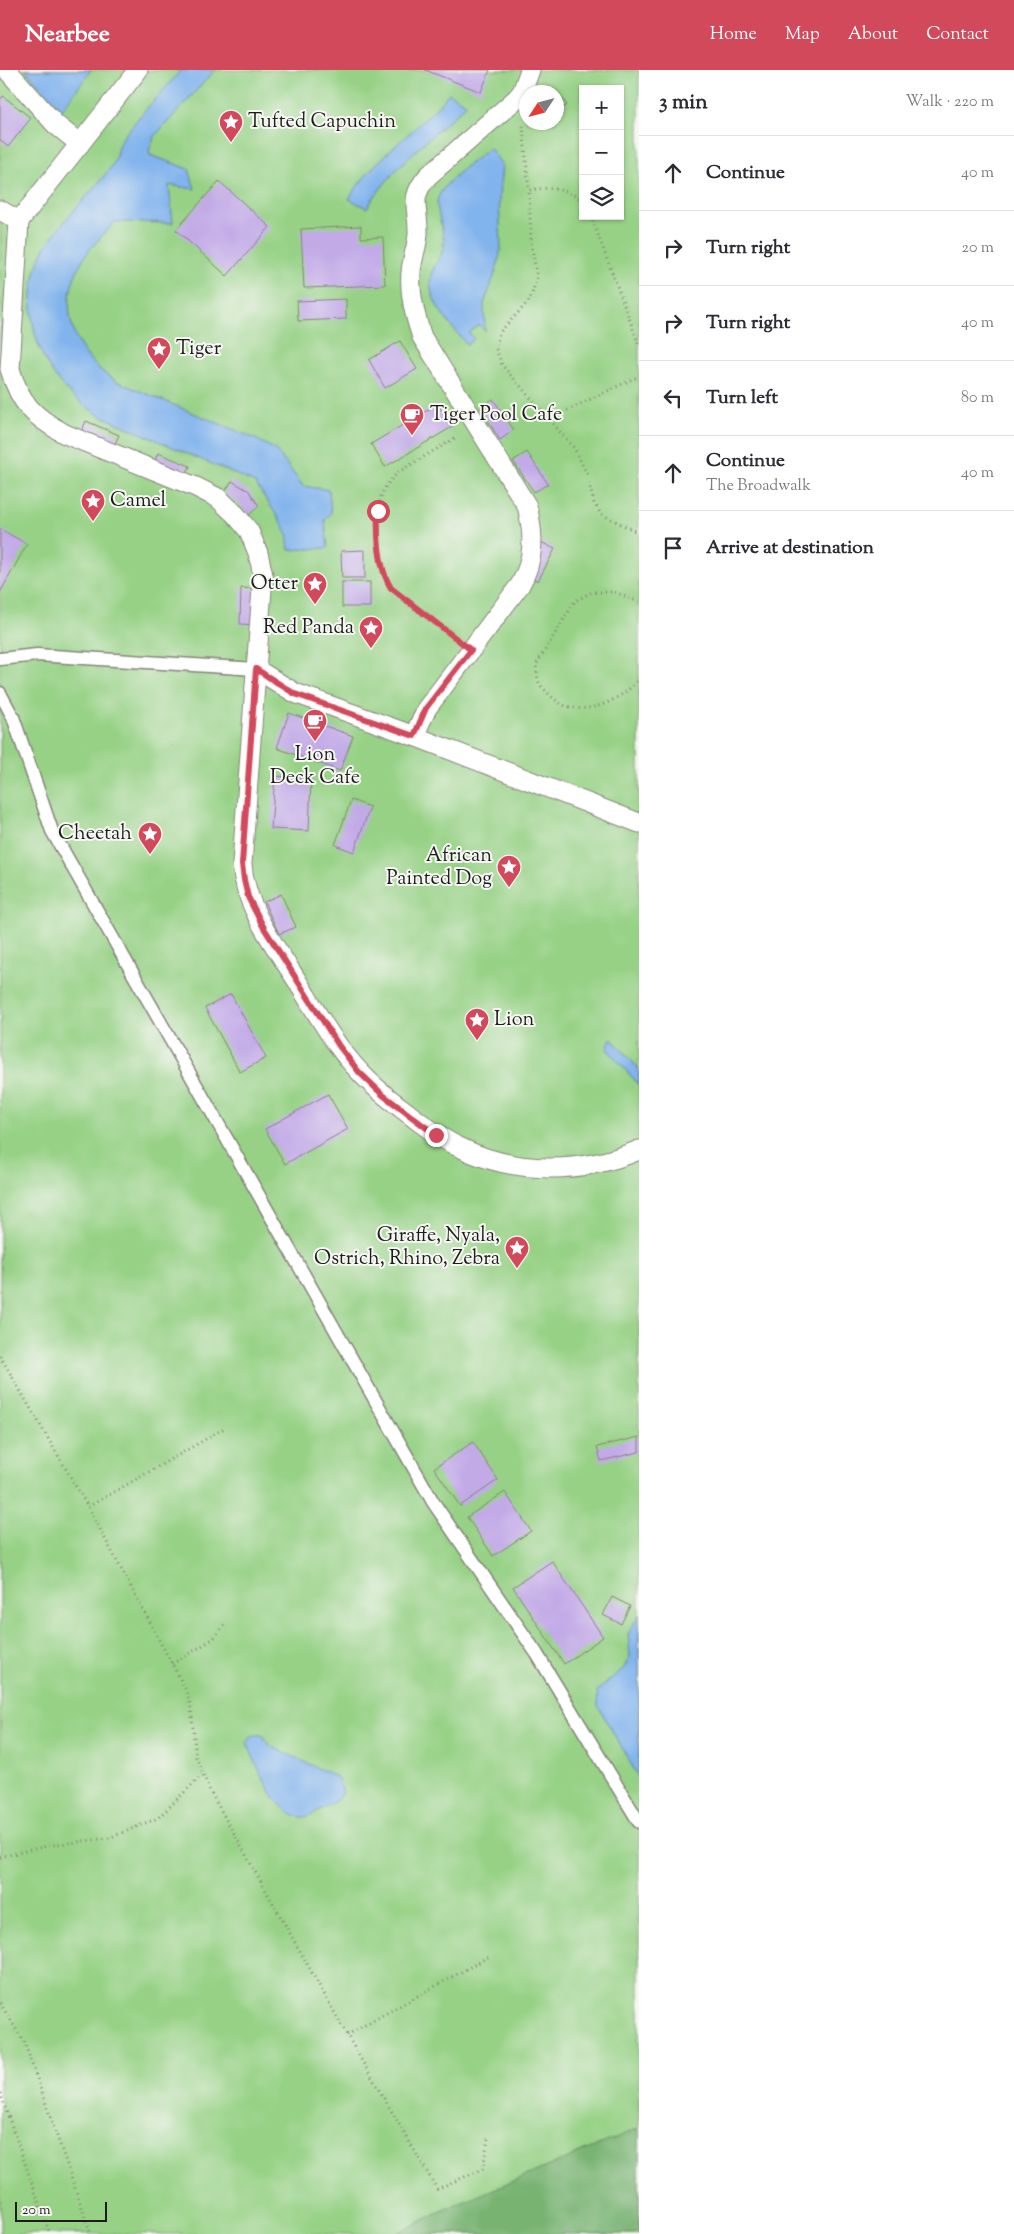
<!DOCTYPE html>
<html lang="en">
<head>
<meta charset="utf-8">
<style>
	:root { --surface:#fff; --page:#f2f2f3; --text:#2b2b33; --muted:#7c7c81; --line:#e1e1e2; --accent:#d1495b }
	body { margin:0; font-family:"Sorts Mill Goudy",serif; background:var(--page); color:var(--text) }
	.controls { position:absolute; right:15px; top:15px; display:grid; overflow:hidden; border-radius:0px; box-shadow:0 1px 4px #0004 }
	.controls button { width:45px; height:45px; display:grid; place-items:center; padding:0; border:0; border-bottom:1px solid var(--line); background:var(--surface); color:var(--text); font:25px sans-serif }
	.compass { position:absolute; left:519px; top:15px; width:45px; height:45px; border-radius:50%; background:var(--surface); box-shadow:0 1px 4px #0004; rotate:234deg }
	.scale { position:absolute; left:15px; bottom:12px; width:92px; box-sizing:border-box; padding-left:5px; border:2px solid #1c1c1c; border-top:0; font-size:14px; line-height:18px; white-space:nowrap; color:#1c1c1c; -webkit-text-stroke:4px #f6f6f2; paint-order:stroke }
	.stop { position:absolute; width:15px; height:15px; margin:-11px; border:4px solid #d1495b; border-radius:50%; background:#fff }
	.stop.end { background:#d1495b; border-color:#fff; box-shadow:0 1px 5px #0008 }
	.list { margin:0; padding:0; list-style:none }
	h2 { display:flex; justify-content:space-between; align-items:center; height:65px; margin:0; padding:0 20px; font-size:21px }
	h2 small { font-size:16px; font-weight:400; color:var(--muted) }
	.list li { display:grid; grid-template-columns:32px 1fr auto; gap:15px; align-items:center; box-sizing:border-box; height:75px; padding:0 20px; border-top:1px solid var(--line) }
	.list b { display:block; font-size:19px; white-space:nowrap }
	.list p { margin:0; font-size:16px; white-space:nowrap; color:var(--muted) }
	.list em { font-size:16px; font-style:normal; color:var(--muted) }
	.icon { flex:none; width:28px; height:28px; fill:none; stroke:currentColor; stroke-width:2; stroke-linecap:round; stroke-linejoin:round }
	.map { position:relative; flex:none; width:639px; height:2164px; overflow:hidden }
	header { display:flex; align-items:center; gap:30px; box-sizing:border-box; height:70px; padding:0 25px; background:var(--accent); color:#fff }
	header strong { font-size:24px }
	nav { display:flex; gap:28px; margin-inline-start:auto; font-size:18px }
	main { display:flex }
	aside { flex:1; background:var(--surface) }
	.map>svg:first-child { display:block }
	.green { fill:#96d185; stroke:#597650; fill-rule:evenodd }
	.forest { fill:#78b372; stroke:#4a6847 }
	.water { fill:#81b3ed; stroke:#4e6884 }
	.building { fill:#c2aae7 }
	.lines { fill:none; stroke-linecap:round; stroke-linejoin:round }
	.service-casing { stroke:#86837a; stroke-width:15 }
	.pedestrian-casing { stroke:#86837a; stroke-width:21 }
	.path { stroke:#86837a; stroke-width:3; stroke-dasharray:1 4; stroke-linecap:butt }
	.service { stroke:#fff; stroke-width:12 }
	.pedestrian { stroke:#fff; stroke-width:19 }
	.route { stroke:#d1495b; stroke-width:6 }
	.labels { text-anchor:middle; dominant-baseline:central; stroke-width:4; stroke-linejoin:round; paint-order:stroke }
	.poi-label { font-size:20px; fill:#1c1c1c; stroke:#f6f6f2; text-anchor:start }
</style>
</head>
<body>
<header>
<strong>Nearbee</strong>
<nav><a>Home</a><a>Map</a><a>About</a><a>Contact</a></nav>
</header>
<main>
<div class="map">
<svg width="639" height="2164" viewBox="0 0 639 2164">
	<rect width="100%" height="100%" fill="#f6f6f2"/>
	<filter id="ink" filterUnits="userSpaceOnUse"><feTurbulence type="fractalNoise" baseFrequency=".02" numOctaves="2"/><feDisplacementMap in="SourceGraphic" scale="10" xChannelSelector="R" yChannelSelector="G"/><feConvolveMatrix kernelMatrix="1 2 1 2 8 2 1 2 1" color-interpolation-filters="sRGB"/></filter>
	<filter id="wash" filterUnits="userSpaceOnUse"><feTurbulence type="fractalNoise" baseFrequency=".0096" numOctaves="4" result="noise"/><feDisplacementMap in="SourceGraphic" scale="20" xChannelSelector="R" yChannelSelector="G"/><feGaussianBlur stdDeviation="1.12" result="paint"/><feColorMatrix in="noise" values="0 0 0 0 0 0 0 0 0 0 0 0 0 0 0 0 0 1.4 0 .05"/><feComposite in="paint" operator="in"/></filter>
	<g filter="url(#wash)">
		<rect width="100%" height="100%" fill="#f1ead7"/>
		<path class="green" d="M 0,0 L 639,0 L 639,2164 L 0,2164 ZM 583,19 L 620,19 L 620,146 L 583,146 ZM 526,22 L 556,22 L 556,52 L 526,52 Z"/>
		<polygon class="forest" points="639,2058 639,2164 396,2164 437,2143"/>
		<g class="water">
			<polygon points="25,0 91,0 62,40"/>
			<path d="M 181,0 L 215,0 L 155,66 L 149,80 L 150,85 L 189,99 L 195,119 L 169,115 L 173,153 L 115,152 C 104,164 89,178 81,193 C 56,238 73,285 116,311 L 254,368 L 276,380 L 303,416 L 329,420 L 331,443 L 325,450 L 328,478 L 289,480 L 287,464 L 284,456 L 255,413 L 99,345 C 54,319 28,276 32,223 C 33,206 38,188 48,173 C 66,146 91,124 111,97 C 117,89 116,77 122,69 C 139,45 162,23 181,0 Z"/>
			<path d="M 449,23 L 467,34 C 432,67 392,97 367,138 L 349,129 C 374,86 419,61 449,23 Z"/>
			<path d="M 490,78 L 502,95 L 499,127 L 501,179 L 496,201 L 484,234 L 485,261 L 479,255 L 469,263 L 474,269 L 467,275 C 453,257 425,230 431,205 C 434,194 443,186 444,174 C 444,159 437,145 437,132 C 438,115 477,88 490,78 Z"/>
			<polygon points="611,968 639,999 639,1015 607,979"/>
			<polygon points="639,1545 639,1708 598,1636 597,1621 624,1598 630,1586 628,1564"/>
			<path d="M 256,1665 L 262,1665 L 270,1676 L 337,1707 L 343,1722 C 338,1732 328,1735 319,1740 C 314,1743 307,1748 301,1747 C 273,1742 258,1696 247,1673 L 249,1667 Z"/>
		</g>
		<g id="blocks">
			<g class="building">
				<polygon points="425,0 490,0 481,22"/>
				<polygon points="556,21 567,35 556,42"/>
				<polygon points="3,26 31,48 8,77 0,70 0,30"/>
				<polygon points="219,111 270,157 227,206 176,160"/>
				<polygon points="361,156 361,168 383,167 385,215 304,218 301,159"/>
				<polygon points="346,229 346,249 298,251 297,231"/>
				<polygon points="400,271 417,299 385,318 369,290"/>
				<polygon points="493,329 514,360 500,370 480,338"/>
				<polygon points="438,334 452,357 385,397 371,374"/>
				<polygon points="86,351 119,365 112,380 80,365"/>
				<polygon points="527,382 548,414 534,422 513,391"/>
				<polygon points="158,383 190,396 184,410 152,397"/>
				<polygon points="232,411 249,421 259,436 249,445 237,432 224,423"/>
				<polygon points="0,459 27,474 0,523"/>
				<polygon points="539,471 555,479 538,511 522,503"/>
				<polygon points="365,480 365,508 342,508 341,481"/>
				<rect x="342" y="512" width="28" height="25"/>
				<polygon points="241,518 258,519 257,555 240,554"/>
				<polygon points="289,643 353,666 340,701 277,678"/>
				<polygon points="275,706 311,709 309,761 271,759"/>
				<polygon points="351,730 370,737 354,782 335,775"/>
				<polygon points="281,824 296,857 279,864 264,832"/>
				<polygon points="231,924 266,988 240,1002 205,938"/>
				<polygon points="328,1024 348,1059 285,1094 265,1059"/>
				<polygon points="639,1367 639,1382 601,1391 597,1377"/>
				<polygon points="473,1372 498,1410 460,1436 434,1398"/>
				<polygon points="505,1422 531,1461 493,1486 467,1447"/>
				<polygon points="552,1491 603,1567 564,1594 513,1517"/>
				<polygon points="612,1527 630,1536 621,1554 603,1545"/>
			</g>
		</g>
	</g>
	<g filter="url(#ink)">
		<use href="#blocks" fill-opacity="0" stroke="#86837a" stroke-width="1"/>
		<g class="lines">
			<defs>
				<g id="service">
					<polyline points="0,589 37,585 256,599"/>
					<polyline points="0,623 13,647 52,761 433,1432 537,1584 639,1752"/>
				</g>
				<g id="pedestrian">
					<polyline points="7,0 55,54 80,74"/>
					<polyline points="0,140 19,151"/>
					<path d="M 19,151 L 10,299 C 20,334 34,347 65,364 L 196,417 L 218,428 L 236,445 L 249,461 L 258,483 L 263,505 L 242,794 C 245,837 273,873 296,909 C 315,940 334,975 360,1002 C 374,1018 392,1031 409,1044 C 425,1056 441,1069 459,1077 C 515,1105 582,1104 639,1080"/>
					<polyline points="19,151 138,0"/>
					<polyline points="256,599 295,623 414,666 639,753"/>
					<path d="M 414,666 L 427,638 L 520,515 C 535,489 534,464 527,436 L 422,267 C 415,246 409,224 411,202 C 412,189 417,177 418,164 C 419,138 408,129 428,106 L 516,29 L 522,22 L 530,0"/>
				</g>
			</defs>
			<use href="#service" class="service-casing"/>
			<use href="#pedestrian" class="pedestrian-casing"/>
			<g class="path">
				<polyline points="523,56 529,120"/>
				<path d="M 583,131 C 567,118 548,117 529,120 L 531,172 L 537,207 L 530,230 L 499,263 L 496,279 L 502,295 L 574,378 L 586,402 L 594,433 L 601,444 L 639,463"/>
				<polyline points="591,146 639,275"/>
				<polyline points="549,349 639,306"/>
				<path d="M 639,532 L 614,522 L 592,522 L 575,531 L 536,595 C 537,601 537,609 540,614 C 542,618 547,622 551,626 C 576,652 619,633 639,609"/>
				<path d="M 451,565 C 432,550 408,537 392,519 C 377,502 373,442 383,422 C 386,415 392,409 397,403 L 455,368"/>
				<polyline points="0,1286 88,1437 186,1620 191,1638 196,1687 210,1721 347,1965 437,2119 483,2099 488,2068"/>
				<polyline points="88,1437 225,1358"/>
				<polyline points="172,1594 213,1569 225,1554"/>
				<polyline points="0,1787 51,1775 109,1768 158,1748 202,1705"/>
				<polyline points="0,1933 25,1974 91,2164"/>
				<polyline points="347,1965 488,1887"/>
				<polyline points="0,2023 50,2164"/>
			</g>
			<use href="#service" class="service"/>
			<use href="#pedestrian" class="pedestrian"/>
		</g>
	</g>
	<g class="lines" filter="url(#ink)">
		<path class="route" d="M 378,441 C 377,466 378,497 391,518 L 471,580 L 426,638 L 414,666 L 295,624 L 256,599 L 242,794 L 244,810 L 248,827 L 264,858 L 339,976 L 359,1002 L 383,1025 L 436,1065"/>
	</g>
	<defs>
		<symbol id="sight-pin" viewBox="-11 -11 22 30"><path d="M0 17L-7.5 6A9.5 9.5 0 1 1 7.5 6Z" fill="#d1495b" stroke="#f6f6f2"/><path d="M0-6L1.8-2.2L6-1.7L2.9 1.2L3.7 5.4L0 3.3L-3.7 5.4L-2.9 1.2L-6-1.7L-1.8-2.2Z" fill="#fff"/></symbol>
		<symbol id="cafe-pin" viewBox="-11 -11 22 30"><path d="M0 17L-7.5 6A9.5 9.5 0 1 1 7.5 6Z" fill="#d1495b" stroke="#f6f6f2"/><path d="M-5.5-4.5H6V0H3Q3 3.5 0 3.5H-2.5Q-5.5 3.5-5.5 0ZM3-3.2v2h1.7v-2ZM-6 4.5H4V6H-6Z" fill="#fff"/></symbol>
	</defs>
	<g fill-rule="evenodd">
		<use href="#sight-pin" x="217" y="38" width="28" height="38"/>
		<use href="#sight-pin" x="145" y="265" width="28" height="38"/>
		<use href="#cafe-pin" x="398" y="331" width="28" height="38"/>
		<use href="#sight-pin" x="79" y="417" width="28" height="38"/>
		<use href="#sight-pin" x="301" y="500" width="28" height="38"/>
		<use href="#sight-pin" x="357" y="544" width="28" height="38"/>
		<use href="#cafe-pin" x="301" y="637" width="28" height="38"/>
		<use href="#sight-pin" x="136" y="750" width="28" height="38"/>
		<use href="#sight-pin" x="495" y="783" width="28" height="38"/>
		<use href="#sight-pin" x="463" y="936" width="28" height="38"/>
		<use href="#sight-pin" x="503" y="1164" width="28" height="38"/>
	</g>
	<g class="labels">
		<g class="poi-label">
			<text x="248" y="52">Tufted Capuchin</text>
			<text x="176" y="279">Tiger</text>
			<text x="430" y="345">Tiger Pool Cafe</text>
			<text x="110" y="431">Camel</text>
			<text x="298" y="514" text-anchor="end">Otter</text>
			<text x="354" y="558" text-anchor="end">Red Panda</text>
			<text x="315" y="685" text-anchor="middle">Lion<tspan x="315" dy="23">Deck Cafe</tspan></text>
			<text x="132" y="764" text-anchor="end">Cheetah</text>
			<text x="492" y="786" text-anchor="end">African<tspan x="492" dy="23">Painted Dog</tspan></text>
			<text x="494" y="950">Lion</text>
			<text x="500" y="1166" text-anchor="end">Giraffe, Nyala,<tspan x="500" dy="23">Ostrich, Rhino, Zebra</tspan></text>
		</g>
	</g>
</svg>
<div class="controls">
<button>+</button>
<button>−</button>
<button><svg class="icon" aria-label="layers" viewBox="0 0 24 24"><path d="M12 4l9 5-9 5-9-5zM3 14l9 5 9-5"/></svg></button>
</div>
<svg class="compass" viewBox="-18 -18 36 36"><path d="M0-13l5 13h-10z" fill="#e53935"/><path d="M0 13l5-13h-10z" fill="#7c7c81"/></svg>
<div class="scale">20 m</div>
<div class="stop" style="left:378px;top:441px"></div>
<div class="stop end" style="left:436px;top:1065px"></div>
</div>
<aside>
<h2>3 min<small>Walk · 220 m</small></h2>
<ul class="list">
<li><svg class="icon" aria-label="ahead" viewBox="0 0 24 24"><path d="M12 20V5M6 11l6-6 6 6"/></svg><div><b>Continue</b></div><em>40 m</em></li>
<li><svg class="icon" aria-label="right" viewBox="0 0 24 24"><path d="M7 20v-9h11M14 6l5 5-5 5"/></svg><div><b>Turn right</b></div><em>20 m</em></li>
<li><svg class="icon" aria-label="right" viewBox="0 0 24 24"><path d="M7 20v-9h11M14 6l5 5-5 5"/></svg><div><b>Turn right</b></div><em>40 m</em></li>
<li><svg class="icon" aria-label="left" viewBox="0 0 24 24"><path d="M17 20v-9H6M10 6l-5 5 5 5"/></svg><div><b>Turn left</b></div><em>80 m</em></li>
<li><svg class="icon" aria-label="ahead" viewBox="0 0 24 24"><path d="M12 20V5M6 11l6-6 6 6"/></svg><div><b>Continue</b><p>The Broadwalk</p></div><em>40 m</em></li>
<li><svg class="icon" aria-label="arrive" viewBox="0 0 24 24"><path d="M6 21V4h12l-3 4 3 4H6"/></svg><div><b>Arrive at destination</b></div></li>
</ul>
</aside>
</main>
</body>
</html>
